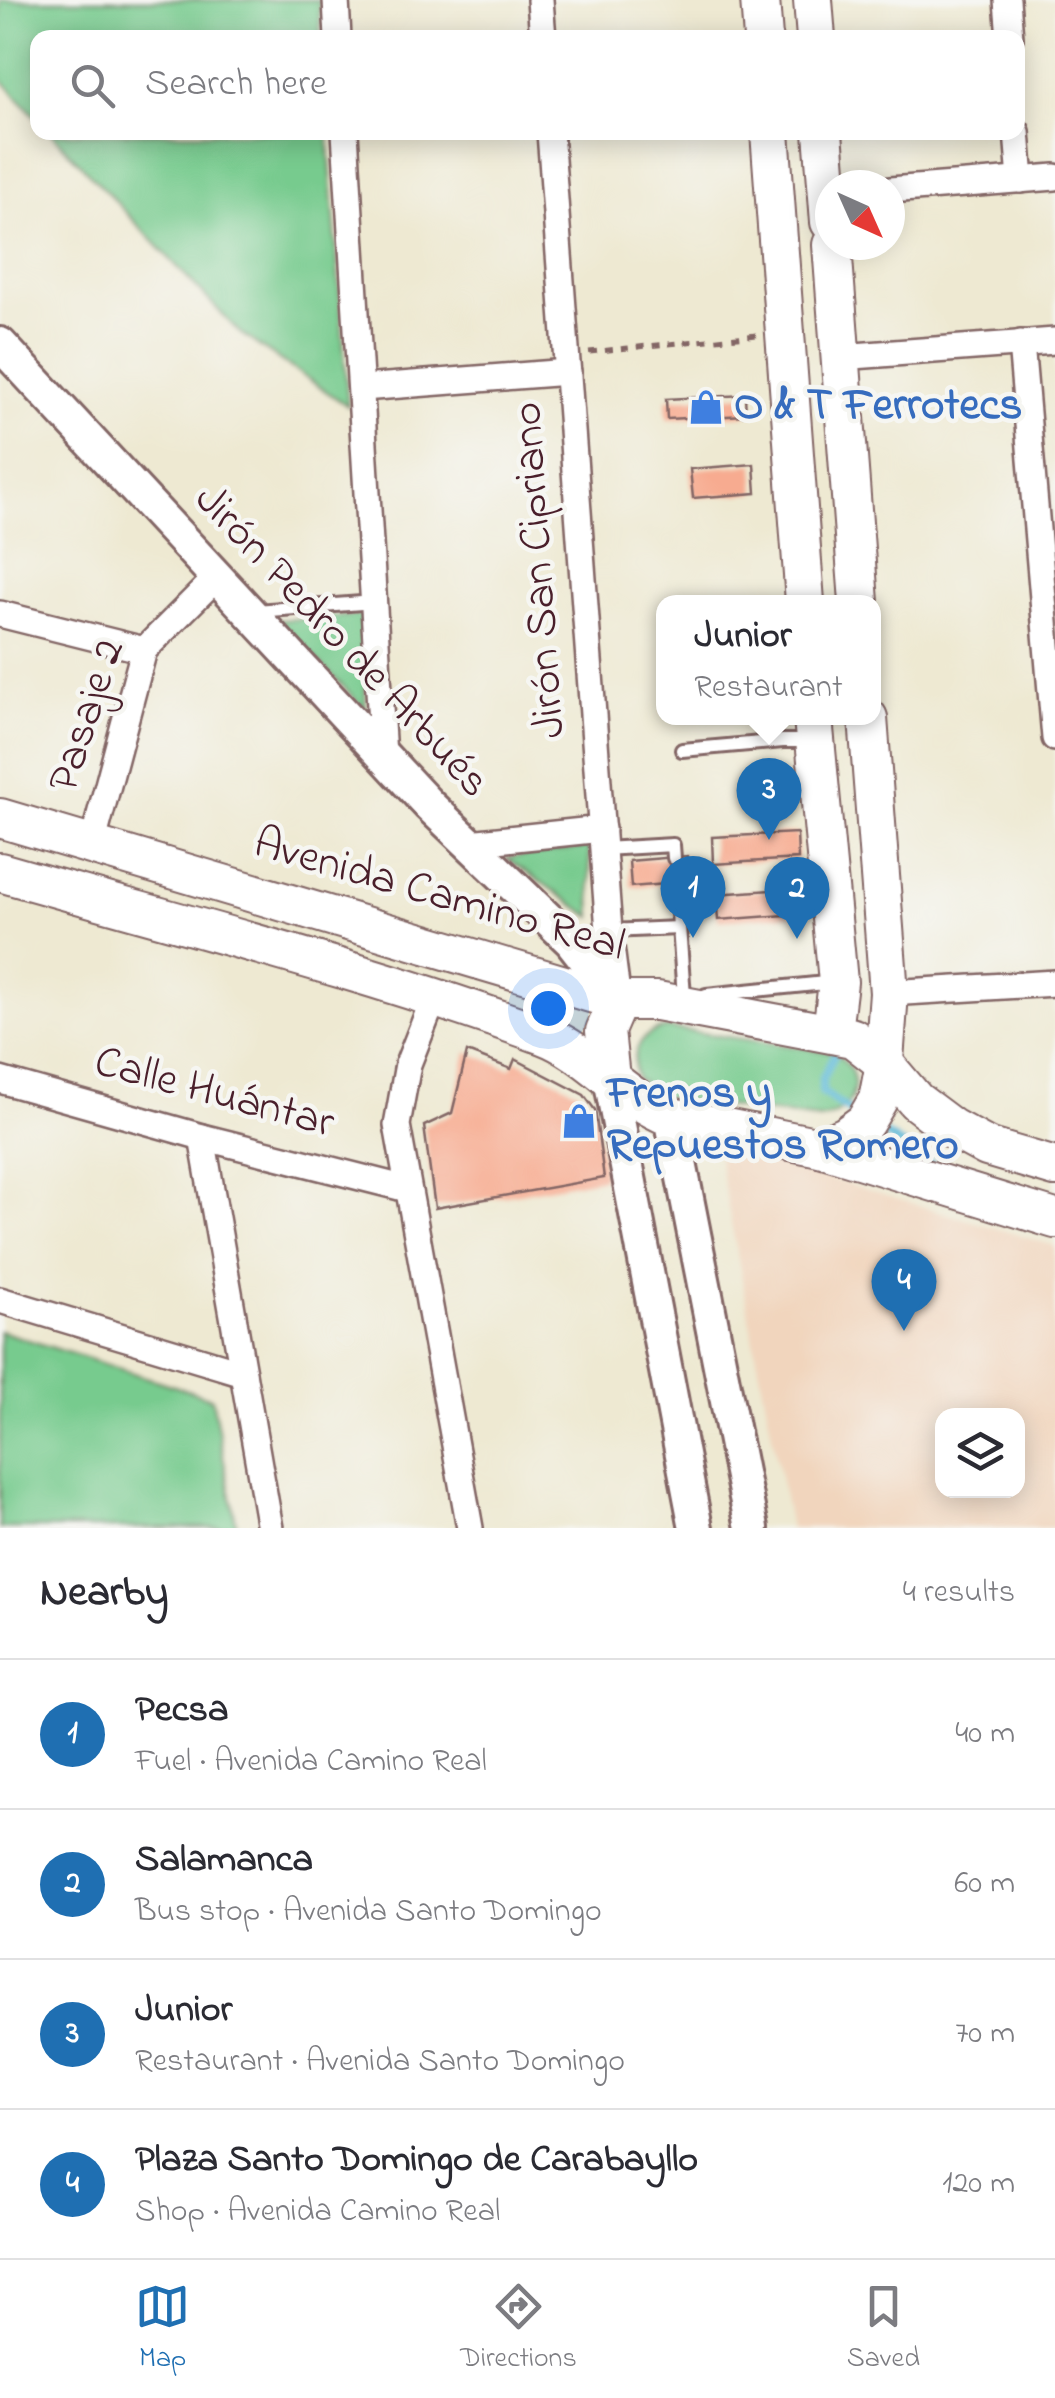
<!DOCTYPE html>
<html lang="en">
<head>
<meta charset="utf-8">
<style>
	:root { --surface:#fff; --page:#f2f2f3; --text:#2b2b33; --muted:#7c7c81; --line:#e1e1e2; --accent:#1f6fb2 }
	body { margin:0; font-family:"Indie Flower",sans-serif; background:var(--page); color:var(--text) }
	.controls { position:absolute; right:30px; bottom:30px; display:grid; overflow:hidden; border-radius:20px; box-shadow:0 5px 25px #0003 }
	.controls button { width:90px; height:90px; display:grid; place-items:center; padding:0; border:0; border-bottom:2px solid var(--line); background:var(--surface); color:var(--text); font:50px sans-serif }
	.compass { position:absolute; left:815px; top:170px; width:90px; height:90px; border-radius:50%; background:var(--surface); box-shadow:0 5px 25px #0003; rotate:135deg }
	.you { position:absolute; left:548px; top:1008px; width:35px; height:35px; margin:-25px; border:8px solid #fff; border-radius:50%; background:#1a73e8; box-shadow:0 0 0 15px #1a73e833 }
	.badge { display:grid; place-items:center; width:65px; height:65px; border-radius:50%; background:var(--accent); color:#fff; font-size:32px; font-weight:700 }
	.pin { position:absolute; translate:-50% -82px; filter:drop-shadow(0 2px 5px #0008) }
	.pin::after { content:''; position:absolute; top:52px; width:35px; height:30px; background:inherit; clip-path:polygon(0 0,100% 0,50% 100%) }
	.popup { position:absolute; left:656px; top:595px; width:225px; height:130px; box-sizing:border-box; display:grid; place-content:center; border-radius:20px; background:var(--surface); filter:drop-shadow(0 2px 8px #0005); font-size:32px; white-space:nowrap; color:var(--muted) }
	.popup b { font-size:38px; color:var(--text) }
	.popup::after { content:''; position:absolute; left:50%; top:100%; margin-left:-20px; border:20px solid transparent; border-top-color:var(--surface) }
	.list { margin:0; padding:0; list-style:none }
	h2 { display:flex; justify-content:space-between; align-items:center; height:130px; margin:0; padding:0 40px; font-size:42px }
	h2 small { font-size:32px; font-weight:400; color:var(--muted) }
	.list li { display:grid; grid-template-columns:65px 1fr auto; gap:30px; align-items:center; box-sizing:border-box; height:150px; padding:0 40px; border-top:2px solid var(--line) }
	.list b { display:block; font-size:38px; white-space:nowrap }
	.list p { margin:0; font-size:32px; white-space:nowrap; color:var(--muted) }
	.list em { font-size:32px; font-style:normal; color:var(--muted) }
	.icon { flex:none; width:55px; height:55px; fill:none; stroke:currentColor; stroke-width:2; stroke-linecap:round; stroke-linejoin:round }
	.map { position:relative; flex:none; width:1055px; height:1528px; overflow:hidden }
	.search { position:absolute; background:var(--surface); box-shadow:0 5px 25px #0003; left:30px; right:30px; top:30px; height:110px; display:flex; align-items:center; gap:25px; box-sizing:border-box; padding:0 35px; border-radius:20px; color:var(--muted); font-size:38px }
	.sheet { height:730px; background:var(--surface) }
	nav { display:flex; justify-content:space-around; align-items:center; box-sizing:border-box; height:140px; border-top:2px solid var(--line); background:var(--surface); font-size:28px; color:var(--muted) }
	nav a { display:grid; justify-items:center; gap:5px }
	nav .on { color:var(--accent) }
	.map>svg:first-child { display:block }
	.built { fill:#f1d5bd; fill-rule:evenodd }
	.green { fill:#77cb8e; stroke:#60755c; stroke-width:2.5 }
	.lines { fill:none; stroke-linecap:round; stroke-linejoin:round }
	.stream { stroke:#58b8d7; stroke-width:8 }
	.building { fill:#f7ab90 }
	.service-casing { stroke:#836665; stroke-width:18 }
	.minor-casing { stroke:#836665; stroke-width:30 }
	.tertiary-casing { stroke:#836665; stroke-width:38 }
	.secondary-casing { stroke:#836665; stroke-width:42 }
	.path { stroke:#836665; stroke-width:5; stroke-dasharray:8 8; stroke-linecap:butt }
	.service { stroke:#fff; stroke-width:12 }
	.minor { stroke:#fff; stroke-width:25 }
	.tertiary { stroke:#fff; stroke-width:32 }
	.secondary { stroke:#fff; stroke-width:38 }
	.labels { text-anchor:middle; dominant-baseline:central; stroke-width:9; stroke-linejoin:round; paint-order:stroke }
	.shop-label { font-size:45px; font-weight:bold; fill:#366cbe; stroke:#f6f6f2; text-anchor:start }
	.street-label { font-size:45px; fill:#4a1f2b; stroke:#f6f6f2 }
</style>
</head>
<body>
<div class="map">
<svg width="1055" height="1528" viewBox="0 0 1055 1528">
	<rect width="100%" height="100%" fill="#f6f6f2"/>
	<filter id="ink" filterUnits="userSpaceOnUse"><feTurbulence type="fractalNoise" baseFrequency=".01" numOctaves="2"/><feDisplacementMap in="SourceGraphic" scale="20" xChannelSelector="R" yChannelSelector="G"/><feConvolveMatrix kernelMatrix="1 2 1 2 8 2 1 2 1" color-interpolation-filters="sRGB"/></filter>
	<filter id="wash" filterUnits="userSpaceOnUse"><feTurbulence type="fractalNoise" baseFrequency=".0048" numOctaves="4" result="noise"/><feDisplacementMap in="SourceGraphic" scale="40" xChannelSelector="R" yChannelSelector="G"/><feGaussianBlur stdDeviation="2.25" result="paint"/><feColorMatrix in="noise" values="0 0 0 0 0 0 0 0 0 0 0 0 0 0 0 0 0 1.4 0 .05"/><feComposite in="paint" operator="in"/></filter>
	<g filter="url(#wash)">
		<rect width="100%" height="100%" fill="#eee9d2"/>
		<path class="built" d="M 716,1145 L 1055,1246 L 1055,1528 L 790,1528 ZM 942,1416 L 1018,1416 L 1018,1490 L 942,1490 Z"/>
		<g class="green">
			<polygon points="0,0 319,0 321,37 38,38 37,118 0,78"/>
			<polygon points="51,133 328,133 348,406 240,333"/>
			<polygon points="363,615 366,710 278,620"/>
			<polygon points="589,847 592,917 506,858"/>
			<path d="M 667,1028 L 832,1052 C 868,1070 858,1116 818,1119 L 664,1097 L 637,1079 C 629,1053 640,1032 667,1028 Z"/>
			<polygon points="0,1331 212,1398 237,1528 0,1528"/>
		</g>
		<g class="lines">
			<g class="stream">
				<polyline points="838,1047 822,1080 822,1092 856,1116"/>
				<polyline points="872,1126 932,1164"/>
			</g>
		</g>
		<g id="blocks">
			<g class="building">
				<polygon points="745,395 746,415 667,419 666,399"/>
				<polygon points="754,464 756,493 693,498 690,469"/>
				<polygon points="797,833 798,859 713,864 712,837"/>
				<polygon points="687,856 689,882 631,887 629,861"/>
				<polygon points="798,888 800,914 718,920 716,894"/>
				<polygon points="467,1052 511,1069 515,1059 584,1095 595,1110 604,1178 435,1208 424,1126 452,1113"/>
			</g>
		</g>
	</g>
	<g filter="url(#ink)">
		<use href="#blocks" fill-opacity="0" stroke="#836665" stroke-width="2.5"/>
		<g class="lines">
			<defs>
				<g id="service">
					<polyline points="256,611 375,602"/>
					<polyline points="682,750 783,741 814,741"/>
					<polyline points="603,849 673,845 674,858"/>
					<polyline points="676,884 684,997"/>
					<polyline points="609,931 679,928"/>
					<polyline points="706,995 835,982"/>
				</g>
				<g id="minor">
					<polyline points="336,0 338,38"/>
					<polyline points="540,0 543,38"/>
					<polyline points="1007,0 1010,38"/>
					<polyline points="345,132 383,756"/>
					<polyline points="550,132 609,931 618,1001"/>
					<polyline points="1017,132 1021,180"/>
					<polyline points="890,190 1055,177"/>
					<polyline points="1021,343 1055,738"/>
					<polyline points="840,357 1055,341"/>
					<polyline points="362,388 568,372"/>
					<polyline points="0,614 144,650"/>
					<polyline points="469,843 602,829"/>
					<polyline points="92,845 144,650 217,577"/>
					<polyline points="889,993 1055,983"/>
					<polyline points="434,998 408,1064 397,1125 470,1528"/>
					<polyline points="0,1080 202,1137 407,1189"/>
					<polyline points="202,1137 270,1528"/>
					<polyline points="0,1300 243,1373"/>
				</g>
				<g id="tertiary">
					<polyline points="0,344 429,805 571,941 618,1001"/>
					<polyline points="610,1078 696,1528"/>
					<polyline points="671,1117 752,1528"/>
				</g>
				<g id="secondary">
					<polyline points="760,0 763,38"/>
					<polyline points="813,0 816,38"/>
					<polyline points="770,132 805,602"/>
					<polyline points="823,132 830,222"/>
					<polyline points="832,245 859,602"/>
					<polyline points="813,718 838,982 832,1032"/>
					<polyline points="0,818 618,1001 657,1001 853,1038 882,1061 916,1101 952,1128 987,1147 1055,1167"/>
					<path d="M 0,872 C 181,924 366,970 543,1035 C 591,1053 623,1099 671,1117 L 820,1147 L 1055,1219"/>
					<polyline points="610,1078 605,1031 618,1001"/>
					<polyline points="820,1147 846,1136 865,1122 878,1100 883,1074 889,993 868,718"/>
				</g>
			</defs>
			<use href="#service" class="service-casing"/>
			<use href="#minor" class="minor-casing"/>
			<use href="#tertiary" class="tertiary-casing"/>
			<use href="#secondary" class="secondary-casing"/>
			<polyline class="path" points="589,352 757,335"/>
			<use href="#service" class="service"/>
			<use href="#minor" class="minor"/>
			<use href="#tertiary" class="tertiary"/>
			<use href="#secondary" class="secondary"/>
		</g>
	</g>
	<defs>
		<symbol id="shop-bare" viewBox="-9 -9 18 18"><path d="M-5-2.5h2.3a2.7 3.5 0 0 1 5.4 0H5L5.5 6h-11ZM-1.5-2.5h3a1.5 2.3 0 0 0-3 0Z" fill="#3f7fe0" stroke="#f6f6f2" stroke-width="2.5" paint-order="stroke"/></symbol>
	</defs>
	<g fill-rule="evenodd">
		<use href="#shop-bare" x="681" y="382" width="50" height="50"/>
		<use href="#shop-bare" x="554" y="1096" width="50" height="50"/>
	</g>
	<g class="labels">
		<g class="shop-label">
			<text x="734" y="407">O &amp; T Ferrotecs</text>
			<text x="607" y="1095">Frenos y<tspan x="607" dy="52">Repuestos Romero</tspan></text>
		</g>
		<g class="street-label">
			<text transform="translate(540 570) rotate(-94)">Jirón San Cipriano</text>
			<text transform="translate(341 642) rotate(47)">Jirón Pedro de Arbués</text>
			<text transform="translate(88 716) rotate(-72)">Pasaje 2</text>
			<text transform="translate(439 896) rotate(16)">Avenida Camino Real</text>
			<text transform="translate(214 1094) rotate(15)">Calle Huántar</text>
		</g>
	</g>
</svg>
<div class="controls">
<button><svg class="icon" aria-label="layers" viewBox="0 0 24 24"><path d="M12 4l9 5-9 5-9-5zM3 14l9 5 9-5"/></svg></button>
</div>
<svg class="compass" viewBox="-18 -18 36 36"><path d="M0-13l5 13h-10z" fill="#e53935"/><path d="M0 13l5-13h-10z" fill="#7c7c81"/></svg>
<div class="you"></div>
<div class="pin badge" style="left:693px;top:938px">1</div>
<div class="pin badge" style="left:797px;top:939px">2</div>
<div class="pin badge" style="left:769px;top:840px">3</div>
<div class="popup"><b>Junior</b>Restaurant</div>
<div class="pin badge" style="left:904px;top:1331px">4</div>
<div class="search"><svg class="icon" aria-label="search" viewBox="0 0 24 24"><circle cx="10" cy="10" r="6"/><path d="M15 15l6 6"/></svg>Search here</div>
</div>
<section class="sheet">
<h2>Nearby<small>4 results</small></h2>
<ul class="list">
<li><span class="badge">1</span><div><b>Pecsa</b><p>Fuel · Avenida Camino Real</p></div><em>40 m</em></li>
<li><span class="badge">2</span><div><b>Salamanca</b><p>Bus stop · Avenida Santo Domingo</p></div><em>60 m</em></li>
<li><span class="badge">3</span><div><b>Junior</b><p>Restaurant · Avenida Santo Domingo</p></div><em>70 m</em></li>
<li><span class="badge">4</span><div><b>Plaza Santo Domingo de Carabayllo</b><p>Shop · Avenida Camino Real</p></div><em>120 m</em></li>
</ul>
</section>
<nav>
<a class="on"><svg class="icon" aria-label="map" viewBox="0 0 24 24"><path d="M3 6l6-2 6 2 6-2v14l-6 2-6-2-6 2zM9 4v14M15 6v14"/></svg>Map</a>
<a><svg class="icon" aria-label="directions" viewBox="0 0 24 24"><path d="M12 3l9 9-9 9-9-9zM9 14v-3h6M13 9l2 2-2 2"/></svg>Directions</a>
<a><svg class="icon" aria-label="saved" viewBox="0 0 24 24"><path d="M7 4h10v16l-5-4-5 4z"/></svg>Saved</a>
</nav>
</body>
</html>
